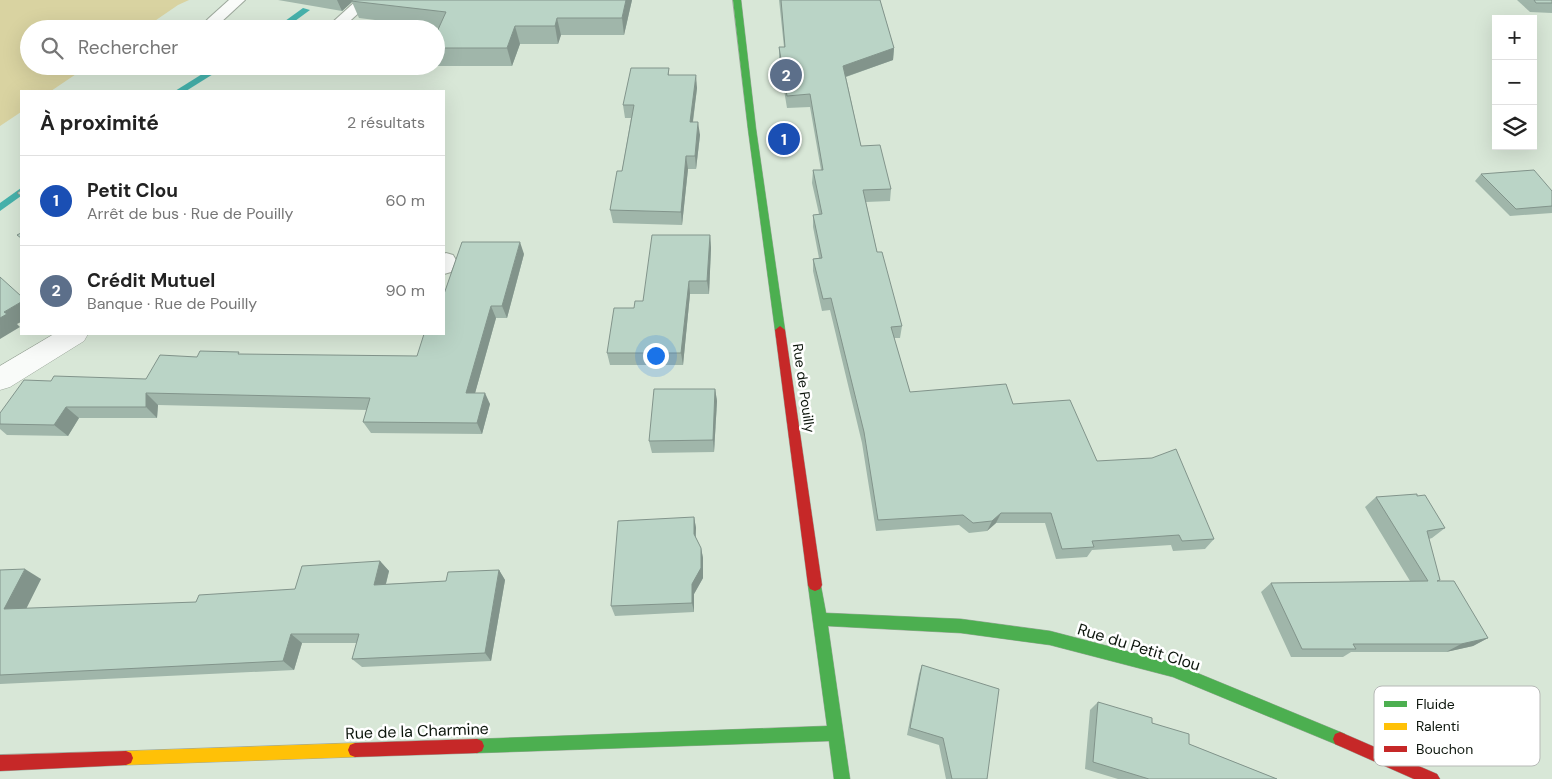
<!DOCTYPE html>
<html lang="fr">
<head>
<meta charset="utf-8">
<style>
	:root { --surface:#fff; --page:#f6f6f6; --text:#222; --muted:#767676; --line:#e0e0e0; --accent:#ea580c }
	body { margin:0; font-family:"DM Sans",sans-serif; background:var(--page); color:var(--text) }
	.controls { position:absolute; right:15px; top:15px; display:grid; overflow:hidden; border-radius:0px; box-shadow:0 5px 20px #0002 }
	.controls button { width:45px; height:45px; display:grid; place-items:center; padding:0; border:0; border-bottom:1px solid var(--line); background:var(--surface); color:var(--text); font:25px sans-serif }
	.you { position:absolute; left:655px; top:355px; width:18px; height:18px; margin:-12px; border:4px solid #fff; border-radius:50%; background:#1a73e8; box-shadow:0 0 0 8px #1a73e833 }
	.badge { display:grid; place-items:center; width:32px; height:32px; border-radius:50%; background:var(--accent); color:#fff; font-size:16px; font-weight:700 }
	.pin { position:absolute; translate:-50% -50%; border:2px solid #fff; box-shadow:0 1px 5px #0006 }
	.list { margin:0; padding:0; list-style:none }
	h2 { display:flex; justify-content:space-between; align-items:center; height:65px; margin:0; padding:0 20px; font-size:21px }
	h2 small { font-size:16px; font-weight:400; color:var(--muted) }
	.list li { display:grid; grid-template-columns:32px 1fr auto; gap:15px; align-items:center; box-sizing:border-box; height:90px; padding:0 20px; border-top:1px solid var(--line) }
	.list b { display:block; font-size:19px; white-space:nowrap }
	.list p { margin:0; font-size:16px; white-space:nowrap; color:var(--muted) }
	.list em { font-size:16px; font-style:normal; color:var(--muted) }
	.icon { flex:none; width:28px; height:28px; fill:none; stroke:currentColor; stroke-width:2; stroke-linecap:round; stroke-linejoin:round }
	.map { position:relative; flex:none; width:1552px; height:779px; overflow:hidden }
	.search { position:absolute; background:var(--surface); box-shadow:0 5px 20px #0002; left:20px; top:20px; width:425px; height:55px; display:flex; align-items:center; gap:12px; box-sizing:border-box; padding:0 18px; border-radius:28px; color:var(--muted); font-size:19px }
	.panel { position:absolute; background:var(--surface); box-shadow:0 5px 20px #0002; left:20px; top:90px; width:425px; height:245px; border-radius:0px }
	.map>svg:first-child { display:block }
	.green { fill:#d9d3a1 }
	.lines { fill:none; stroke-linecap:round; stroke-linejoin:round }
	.stream { fill:#46b2ac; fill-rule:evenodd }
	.lane-casing { stroke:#9da89c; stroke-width:2 }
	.street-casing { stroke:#9da89c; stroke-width:1 }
	.fast-casing { stroke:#9da89c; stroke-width:1 }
	.slow-casing { stroke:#9da89c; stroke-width:1 }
	.jam-casing { stroke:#9da89c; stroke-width:1 }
	.lane { fill:#f9fbf9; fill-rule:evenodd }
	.street { fill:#f9fbf9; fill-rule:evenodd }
	.fast { fill:#4caf50; fill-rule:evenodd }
	.slow { fill:#ffc107; fill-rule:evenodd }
	.jam { fill:#c62828; fill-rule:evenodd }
	.wall { fill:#a0b6aa }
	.shaded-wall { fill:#82948b }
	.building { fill:#bad4c6; stroke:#82948b }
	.labels { text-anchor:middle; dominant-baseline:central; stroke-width:5; stroke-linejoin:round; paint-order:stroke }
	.street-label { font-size:14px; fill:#0c150c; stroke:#fff }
	.near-street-label { font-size:16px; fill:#0c150c; stroke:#fff }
	.key { fill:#fff; stroke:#b6b9b6; stroke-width:1 }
	.key-label { font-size:14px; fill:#0c150c }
</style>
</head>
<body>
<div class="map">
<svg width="1552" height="779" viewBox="0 0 1552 779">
	<rect width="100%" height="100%" fill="#d8e7d7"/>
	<polygon class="green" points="0,0 189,0 178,5 143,29 29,29 29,66 88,66 51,91 21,91 21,112 0,126"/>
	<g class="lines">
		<g class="stream">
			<polygon points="303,8 310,10 284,29 274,29"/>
			<polygon points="215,66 226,66 186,91 175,91"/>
			<polygon points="21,188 21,196 0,211 0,203"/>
		</g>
		<defs>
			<g id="lane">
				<polygon points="229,0 245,0 219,24 209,24 206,21 209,18"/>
				<polygon points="357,0 373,0 341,29 325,29"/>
				<polygon points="369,22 393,26 395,29 356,29 358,26"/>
				<polygon points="446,253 453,255 456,260 451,272 444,274 444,254"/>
			</g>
			<polygon id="street" points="54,334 88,334 84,341 10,387 0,390 0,366"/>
			<g id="fast">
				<polygon points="733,0 741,0 756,129 785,330 780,334 775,330 748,129"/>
				<polygon points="815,579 820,581 826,613 961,619 1050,631 1173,663 1345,734 1347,739 1345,744 1340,746 1173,677 1050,645 961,633 828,626 850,779 834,779 829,741 477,753 472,751 470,746 472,741 477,739 827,726 808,585 810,581"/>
			</g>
			<polygon id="slow" points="355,743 360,745 362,750 360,755 355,757 126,765 121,763 119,758 121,753 126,751"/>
			<g id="jam">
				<polygon points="780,326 785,330 822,585 820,589 815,591 810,589 808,585 775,330"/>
				<polygon points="1340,732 1437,774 1440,779 1414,779 1335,744 1333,739 1335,734"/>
				<polygon points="477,739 482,741 484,746 482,751 477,753 355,757 350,755 348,750 350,745 355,743"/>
				<polygon points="126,751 131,753 133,758 131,763 126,765 0,771 0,755"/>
			</g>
		</defs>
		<use href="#lane" class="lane-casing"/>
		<use href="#street" class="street-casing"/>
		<use href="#fast" class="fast-casing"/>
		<use href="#slow" class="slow-casing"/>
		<use href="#jam" class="jam-casing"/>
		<use href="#lane" class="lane"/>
		<use href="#street" class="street"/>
		<use href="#fast" class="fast"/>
		<use href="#slow" class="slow"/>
		<use href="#jam" class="jam"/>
	</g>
	<g class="wall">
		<polygon points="278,0 632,0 624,35 561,35 558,44 520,44 512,66 436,66 436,34 439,28 359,18 352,2 342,11"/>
		<polygon points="779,0 880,0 894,48 893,60 846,77 861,146 891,189 890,201 866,202 877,252 902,326 900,338 894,338 910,392 1013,404 1097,461 1214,539 1205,549 1173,551 1171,545 1092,550 1087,557 1056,559 1045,523 996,523 987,531 969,533 959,525 876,531 862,443 830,310 822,311 813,271 813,259 819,258 813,227 813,215 819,214 812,183 813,170 821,170 810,107 787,108 779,60 779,47 784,47"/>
		<polygon points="1517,0 1552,0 1552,13 1530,12"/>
		<polygon points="669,68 669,75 697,88 693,122 700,135 696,169 688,169 682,225 613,223 610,210 622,171 631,118 625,118 623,105"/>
		<polygon points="1481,174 1552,191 1552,213 1510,216 1475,181"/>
		<polygon points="710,235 711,248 709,294 690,294 683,365 610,365 607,353 634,308 643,301"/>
		<polygon points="524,254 507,318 496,318 475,393 490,404 482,434 371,433 363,422 367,410 158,405 157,418 79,418 68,436 7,435 0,429 0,413 51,381 146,379 197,357 241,355 417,356"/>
		<polygon points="715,389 717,401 714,452 652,453 649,441"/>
		<polygon points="1417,496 1445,528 1432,538 1429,539 1438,581 1488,638 1473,646 1446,652 1351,652 1343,657 1291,657 1261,592 1271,583 1410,581 1365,507 1376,497"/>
		<polygon points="694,517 696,528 696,538 701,548 703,558 703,578 694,594 694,612 615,616 611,606"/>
		<polygon points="380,561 389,571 386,584 446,581 499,570 505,580 491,661 362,667 352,659 357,643 302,643 294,670 0,684 0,570 41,579 26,609 196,602 295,589"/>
		<polygon points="922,665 987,779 946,779 939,745 907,735 919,674"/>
		<polygon points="1098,702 1152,723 1189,744 1277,779 1118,779 1085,769 1090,710"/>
	</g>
	<g class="shaded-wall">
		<polygon points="337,0 354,0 351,1 352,2 342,11"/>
		<polygon points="626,0 632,0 624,35 622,18"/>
		<polygon points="557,18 561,35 558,44 555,26"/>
		<polygon points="515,26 520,44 512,66 507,48"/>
		<polygon points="894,48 893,60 842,78 843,66"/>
		<polygon points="696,75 697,88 691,135 690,122"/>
		<polygon points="698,122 700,135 696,169 695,156"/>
		<polygon points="686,156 688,169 682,225 681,212"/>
		<polygon points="710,235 711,248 709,294 707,281"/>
		<polygon points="520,242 524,254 507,318 502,306"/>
		<polygon points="689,281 690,294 683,365 681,353"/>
		<polygon points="21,302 21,322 17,324 20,327 0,339 0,318 4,312"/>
		<polygon points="491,306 496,318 472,404 466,393"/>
		<polygon points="715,389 717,401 714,452 713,440"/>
		<polygon points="146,393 158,405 157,418 146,407"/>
		<polygon points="485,393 490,404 482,434 477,423"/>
		<polygon points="66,407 79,418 68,436 54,425"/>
		<polygon points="1001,513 996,523 987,531 992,521"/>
		<polygon points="694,517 696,528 695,545 694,534"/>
		<polygon points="701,548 703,558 703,578 694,594 694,612 692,603 692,584"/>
		<polygon points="380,561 389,571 383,595 374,585"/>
		<polygon points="25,569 41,579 21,619 4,609"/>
		<polygon points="499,570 505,580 491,661 485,653"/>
		<polygon points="291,634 302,643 294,670 283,661"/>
		<polygon points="1488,638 1473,646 1446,652 1461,644"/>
	</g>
	<g class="building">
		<polygon points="353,0 626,0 622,18 557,18 555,26 515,26 507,48 436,48 436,34 446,12 351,1"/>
		<polygon points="781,0 880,0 894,48 843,66 861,146 880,145 891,189 863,190 877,252 882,252 902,326 891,327 910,392 1006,384 1013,404 1070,400 1097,461 1152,458 1176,449 1214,539 1182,541 1179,535 1092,541 1094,547 1062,549 1051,513 1001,513 992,521 973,523 963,515 878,520 864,432 831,298 823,299 813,259 822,258 813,215 822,214 813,170 823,170 810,94 787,96 779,47 785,47"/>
		<polygon points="1534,0 1552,0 1552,3 1536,3"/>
		<polygon points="631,68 669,68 668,75 696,75 690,122 698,122 695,156 686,156 681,212 610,210 617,171 622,171 634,105 623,105"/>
		<polygon points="1534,170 1552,191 1552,206 1516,209 1481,174"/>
		<polygon points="21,190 21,196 17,193"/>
		<polygon points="21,233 21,238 17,235"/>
		<polygon points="652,235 710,235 707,281 689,281 681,353 607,353 614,308 634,308 635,301 643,301"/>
		<polygon points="462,242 520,242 502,306 491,306 466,393 485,393 477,423 363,422 370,398 146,393 146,407 66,407 54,425 0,424 0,413 24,380 51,381 54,376 146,379 160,355 197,357 200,351 239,352 238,354 417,356 424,334 444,334 444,294"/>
		<polygon points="0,277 21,296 21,302 4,312 7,314 0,318"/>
		<polygon points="654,389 715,389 713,440 649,441"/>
		<polygon points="1417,494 1417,496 1425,495 1445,528 1427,531 1440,580 1437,581 1454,581 1488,638 1461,644 1353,644 1356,649 1302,649 1271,583 1428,581 1376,497"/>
		<polygon points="694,517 694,534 701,548 701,568 692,584 692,603 611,606 618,521"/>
		<polygon points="380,561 374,585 446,581 448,572 499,570 485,653 352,659 359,634 291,634 283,661 0,675 0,570 25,569 4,609 196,602 199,595 295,589 302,566"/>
		<polygon points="922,665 999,689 987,779 952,779 943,738 910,728"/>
		<polygon points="1098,702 1152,718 1152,723 1189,734 1189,744 1277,779 1149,779 1093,762"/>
	</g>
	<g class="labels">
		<g class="street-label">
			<text transform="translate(804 388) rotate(82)">Rue de Pouilly</text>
		</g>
		<g class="near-street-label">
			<text transform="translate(1139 647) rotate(17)">Rue du Petit Clou</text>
			<text transform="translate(417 731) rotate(-2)">Rue de la Charmine</text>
		</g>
	</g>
	<rect x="1374" y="686" width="166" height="80" rx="8" class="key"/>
	<rect x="1384" y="701" width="23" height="6" fill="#4caf50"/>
	<rect x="1384" y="723" width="23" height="7" fill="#ffc107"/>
	<rect x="1384" y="746" width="23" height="6" fill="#c62828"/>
	<g class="key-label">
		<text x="1416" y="709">Fluide</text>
		<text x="1416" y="731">Ralenti</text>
		<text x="1416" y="754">Bouchon</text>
	</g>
</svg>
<div class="controls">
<button>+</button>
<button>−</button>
<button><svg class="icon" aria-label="layers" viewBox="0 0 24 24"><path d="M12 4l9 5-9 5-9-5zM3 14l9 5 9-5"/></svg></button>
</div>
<div class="you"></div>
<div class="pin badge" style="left:784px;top:139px;background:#1a4fb4">1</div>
<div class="pin badge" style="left:786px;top:75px;background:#5c6f8a">2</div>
<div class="search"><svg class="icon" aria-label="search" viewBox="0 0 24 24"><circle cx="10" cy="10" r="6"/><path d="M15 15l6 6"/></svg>Rechercher</div>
<section class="panel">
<h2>À proximité<small>2 résultats</small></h2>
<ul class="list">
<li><span class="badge" style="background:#1a4fb4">1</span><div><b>Petit Clou</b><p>Arrêt de bus · Rue de Pouilly</p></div><em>60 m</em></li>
<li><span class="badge" style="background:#5c6f8a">2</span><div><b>Crédit Mutuel</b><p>Banque · Rue de Pouilly</p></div><em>90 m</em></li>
</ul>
</section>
</div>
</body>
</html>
